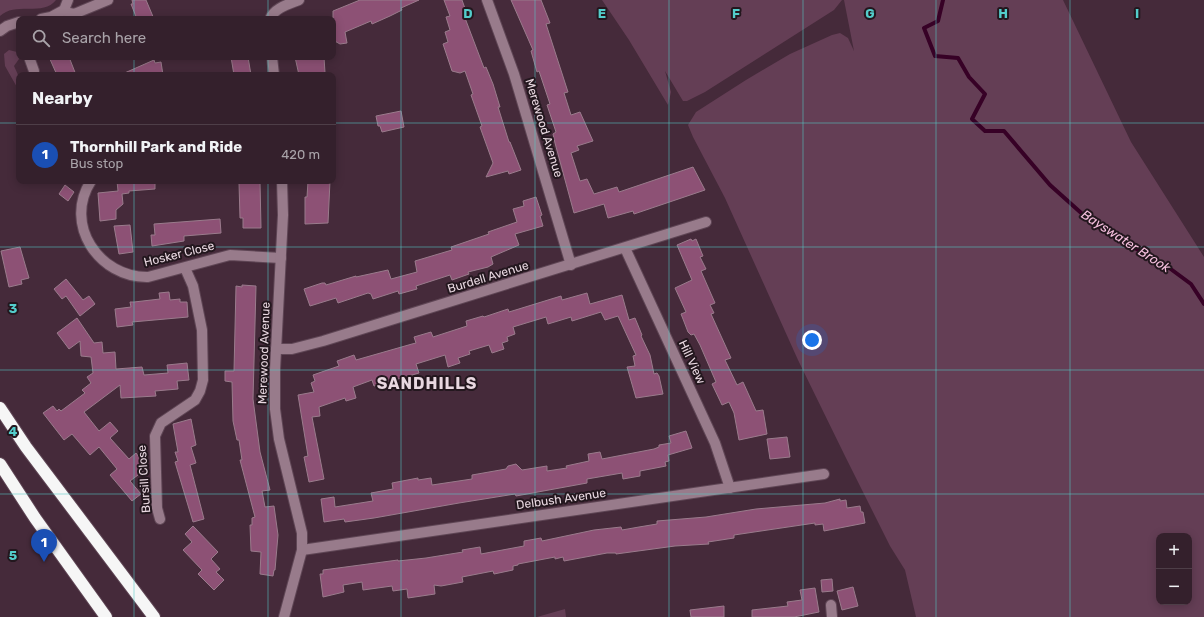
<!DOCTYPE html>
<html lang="en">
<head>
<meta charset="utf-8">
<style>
	:root { --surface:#34202c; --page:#3f2d38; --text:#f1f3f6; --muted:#a9a3a9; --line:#4e3e48; --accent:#db2777 }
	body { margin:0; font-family:Rubik,sans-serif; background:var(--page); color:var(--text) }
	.controls { position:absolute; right:12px; bottom:12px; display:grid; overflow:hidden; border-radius:8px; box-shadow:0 2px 10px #0003 }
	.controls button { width:36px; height:36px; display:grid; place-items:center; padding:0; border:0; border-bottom:1px solid var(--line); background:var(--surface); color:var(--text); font:20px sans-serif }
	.you { position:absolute; left:812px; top:340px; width:14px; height:14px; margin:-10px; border:3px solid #fff; border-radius:50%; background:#1a73e8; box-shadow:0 0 0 6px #1a73e833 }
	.badge { display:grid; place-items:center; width:26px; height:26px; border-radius:50%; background:var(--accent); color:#fff; font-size:13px; font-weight:700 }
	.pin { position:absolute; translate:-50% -33px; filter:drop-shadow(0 1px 2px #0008) }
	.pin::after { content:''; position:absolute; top:21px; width:14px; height:12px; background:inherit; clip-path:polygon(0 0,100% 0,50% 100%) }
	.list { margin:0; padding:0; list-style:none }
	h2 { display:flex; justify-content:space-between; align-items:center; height:52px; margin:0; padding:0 16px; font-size:17px }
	h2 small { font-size:13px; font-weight:400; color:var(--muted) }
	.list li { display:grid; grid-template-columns:26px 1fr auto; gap:12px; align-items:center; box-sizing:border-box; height:60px; padding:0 16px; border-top:1px solid var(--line) }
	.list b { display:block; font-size:15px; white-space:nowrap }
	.list p { margin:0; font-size:13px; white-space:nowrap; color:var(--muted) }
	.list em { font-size:13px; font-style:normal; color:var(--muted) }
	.icon { flex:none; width:22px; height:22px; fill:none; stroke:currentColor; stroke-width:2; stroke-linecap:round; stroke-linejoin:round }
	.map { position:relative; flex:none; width:1204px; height:617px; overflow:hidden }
	.search { position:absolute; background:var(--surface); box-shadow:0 2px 10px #0003; left:16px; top:16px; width:320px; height:44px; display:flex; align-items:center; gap:10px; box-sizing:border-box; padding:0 14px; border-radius:8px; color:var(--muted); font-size:15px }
	.panel { position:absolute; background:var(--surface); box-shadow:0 2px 10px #0003; left:16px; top:72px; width:320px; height:112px; border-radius:8px }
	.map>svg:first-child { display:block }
	.green { fill:#643e55; fill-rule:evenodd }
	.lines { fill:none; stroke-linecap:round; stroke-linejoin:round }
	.stream { stroke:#370126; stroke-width:4 }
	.building { fill:#8d5175; stroke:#9a7b8c }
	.minor-casing { stroke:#5f4655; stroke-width:12 }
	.highway-casing { stroke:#5f4655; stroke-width:14 }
	.minor { stroke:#987b8b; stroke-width:10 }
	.highway { stroke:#f6f6f6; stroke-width:12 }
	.grid { fill:none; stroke:#53cdcb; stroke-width:1; stroke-opacity:0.55 }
	.labels { text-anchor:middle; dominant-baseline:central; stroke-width:4; stroke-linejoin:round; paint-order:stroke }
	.street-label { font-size:12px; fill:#e9d8e1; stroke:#23171e }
	.water-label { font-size:13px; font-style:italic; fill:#f7c0df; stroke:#23171e }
	.district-label { font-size:16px; font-weight:bold; letter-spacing:1px; fill:#e9d8e1; stroke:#23171e }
	.grid-label { font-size:13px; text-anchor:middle; font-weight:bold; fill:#53cdcb; stroke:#23171e; stroke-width:4; stroke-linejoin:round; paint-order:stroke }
</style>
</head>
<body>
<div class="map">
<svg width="1204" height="617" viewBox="0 0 1204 617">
	<rect width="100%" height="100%" fill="#452a3a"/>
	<g class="green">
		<path d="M 0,0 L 56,0 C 43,17 16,1 0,16 Z"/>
		<polygon points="602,0 842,0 834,10 705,92 687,101 683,101 665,71 671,92 668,105 629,40"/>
		<path d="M 844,0 L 1063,0 L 1131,142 L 1204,257 L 1204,617 L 916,617 L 905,570 L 890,546 L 845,456 L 798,360 L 725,198 L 693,137 L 688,125 L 696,112 L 746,80 L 790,54 L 832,35 L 840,33 L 848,38 L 854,51 ZM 1159,536 L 1189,536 L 1189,602 L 1159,602 Z"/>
		<polygon points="9,50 17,52 19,59 14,66 19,77 18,89 5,66 4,54"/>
		<polygon points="565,609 566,617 537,617"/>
	</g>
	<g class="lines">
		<polyline class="stream" points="943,0 938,21 924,28 935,56 958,58 969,77 985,94 972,119 985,131 1004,131 1050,185 1089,220 1100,228 1168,267 1191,284 1204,304"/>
	</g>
	<g class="building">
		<polygon points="132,0 146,0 154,19 137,19 131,4 133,4"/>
		<polygon points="360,0 419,0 401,8 402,10 390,16 372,24 371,21 345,32 347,43 340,44 333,40 333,11"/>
		<polygon points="444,0 462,0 468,17 465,18 484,68 486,67 493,84 500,107 498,107 509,142 510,142 521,170 509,174 508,171 486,177 493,163 480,127 482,126 471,95 473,94 465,71 460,73 452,71 443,44 448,42 445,32 450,30 446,17 450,16"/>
		<polygon points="511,0 541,0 550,23 546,24 568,92 564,93 571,115 580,112 593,141 577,146 579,150 571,153 580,181 587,179 594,194 617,187 619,192 693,167 705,190 634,214 633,211 608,218 604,204 574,213 555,143 553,134 556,132 547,105 550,104 539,71 537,72 531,51 533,50"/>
		<polygon points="49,57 69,57 76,75 57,75"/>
		<polygon points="231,57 248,57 251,75 234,75"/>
		<polygon points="295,57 324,57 325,73 299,75"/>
		<polygon points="154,60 155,63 161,62 163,75 120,75"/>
		<polygon points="401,111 404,127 382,132 380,126 378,126 376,116"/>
		<polygon points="117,181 155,181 155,189 129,191 129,193 122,194 123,204 116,210 116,219 100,221 98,193 118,191"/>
		<polygon points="242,181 260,182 261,228 243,228 243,218 240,218 239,183 242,183"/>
		<polygon points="308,181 330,181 328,223 305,224 305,197 307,197"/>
		<polygon points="65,185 74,192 68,201 59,194"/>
		<polygon points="536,197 542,215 540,216 543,226 515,234 519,245 491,257 493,264 488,267 468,272 469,274 452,280 450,275 416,286 417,289 399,294 398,291 373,299 371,294 368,293 338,303 336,298 310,306 304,289 322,283 325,283 326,285 356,276 356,277 388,270 391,279 417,272 415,261 452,250 451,247 489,234 488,232 517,222 513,209 524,206 523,201"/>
		<polygon points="220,219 221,233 184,236 184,241 152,246 151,235 155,235 154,224"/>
		<polygon points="130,225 133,252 119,254 114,226"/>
		<polygon points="691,239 692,241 696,239 703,256 700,257 706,269 701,271 715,303 710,305 714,313 711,314 731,358 725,360 737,385 743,382 756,411 763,410 767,434 739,440 734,413 729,402 722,405 712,384 716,382 700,345 694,334 691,335 688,332 683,319 681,314 686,312 675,288 692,280 677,245"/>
		<polygon points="20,247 29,278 21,280 22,284 9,287 1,251"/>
		<polygon points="66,279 83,300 89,296 95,304 80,316 66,296 62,299 54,289"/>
		<polygon points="242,285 256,286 253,399 260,452 270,490 262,491 265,507 274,506 278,535 275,570 274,570 273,576 260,574 261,552 251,551 250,525 252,525 252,518 255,517 240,460 242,460 239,440 237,440 233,421 232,382 225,381 225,371 234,371 236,286 242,287"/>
		<polygon points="169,292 170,300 180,299 180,302 187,302 188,317 132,322 133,325 117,327 115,309 131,307 130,302 134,302 160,299 159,293"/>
		<polygon points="587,293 590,304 622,295 629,320 635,318 642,335 641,336 650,355 654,374 657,373 659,376 663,394 636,398 627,367 635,366 633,356 636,355 618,316 605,320 601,312 572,321 571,317 548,324 546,317 513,327 515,334 507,337 508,341 502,343 504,349 492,353 489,345 469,351 470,354 458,358 460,363 448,367 445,355 416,364 419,373 374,386 372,380 353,387 356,398 346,401 345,398 319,407 320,416 312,417 324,479 309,482 304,457 308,456 298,395 314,392 311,383 315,381 313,375 339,366 337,361 354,355 356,360 412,344 416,343 414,337 431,332 433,337 467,326 466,321 483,316 484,317 508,309 509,312 561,296 562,300"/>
		<polygon points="77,318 94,343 102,342 103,353 115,352 116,369 142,367 144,375 168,373 167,365 187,363 189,380 177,381 178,389 155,391 156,396 121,398 120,385 84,412 99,431 110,422 118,431 110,438 129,459 136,453 143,463 142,464 146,469 130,481 141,494 132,501 110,475 117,469 99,447 90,455 72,434 64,440 43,413 53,406 57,411 59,409 61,411 85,393 82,390 91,383 87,377 93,373 91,357 81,356 80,341 69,349 57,333"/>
		<polygon points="191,419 196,445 191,447 196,463 190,465 204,519 193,522 175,462 178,461 175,452 178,452 173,424"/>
		<polygon points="686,431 692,448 668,455 669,461 665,462 666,466 640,471 640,476 623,479 622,473 587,479 587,483 516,496 515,494 459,503 374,518 345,522 344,519 324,522 321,499 334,497 335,507 373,501 371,493 393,489 392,483 418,478 418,480 431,478 432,485 472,479 472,475 506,469 508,466 516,464 522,470 547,466 547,471 567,468 566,466 589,461 588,454 600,452 602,459 654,449 659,447 659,445 671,443 669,436"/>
		<polygon points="787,437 790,457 770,459 767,439"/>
		<polygon points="840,499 840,501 846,500 847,508 860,506 861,512 863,512 865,523 824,531 823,524 815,525 815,523 734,535 734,538 708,542 709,544 675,546 616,554 616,553 607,553 564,561 563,557 555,559 555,557 518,564 518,565 513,566 513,570 494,574 493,571 462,577 463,582 441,586 434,585 435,594 408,598 407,589 393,591 392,586 363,590 362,582 343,585 344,592 323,597 320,574 323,574 323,570 398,560 398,561 426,558 463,552 462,550 480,547 481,554 524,546 524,541 541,538 542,541 594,530 621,527 622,530 639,527 657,524 657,521 706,517 756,509 825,503"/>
		<polygon points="193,526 218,552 211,559 220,569 216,572 224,580 214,590 198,574 202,570 183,550 192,542 185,534"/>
		<polygon points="832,579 833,591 822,592 821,580"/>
		<polygon points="853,587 858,606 842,610 837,591"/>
		<polygon points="815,588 819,612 794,617 752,617 752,610 788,606 787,602 802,600 800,590"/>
		<polygon points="724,606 724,617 691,617 690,610"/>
	</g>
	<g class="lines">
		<defs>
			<g id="minor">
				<polyline points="487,0 514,74 571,265"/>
				<polyline points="64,10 69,13 74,14 108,0"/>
				<polyline points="41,19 51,17 64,10 68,0"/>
				<path d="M 270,19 C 274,8 289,4 299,0"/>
				<polyline points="0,31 7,26 19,22"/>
				<polyline points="29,57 34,71"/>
				<polyline points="272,57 274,75"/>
				<path d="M 91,181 C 63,224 99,278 148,277 L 230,255 L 281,258"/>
				<polyline points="282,181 283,215 275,370 275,409 279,439 302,533 302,550 284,617"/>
				<polyline points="625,248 715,443 730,488"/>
				<polyline points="276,349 292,349 323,341 706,222"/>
				<polyline points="160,519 157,508 155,436 161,423 195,400 200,391 203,380 202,330 193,286 185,268"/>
				<polyline points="302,550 824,474"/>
				<polyline points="831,605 832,617"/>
			</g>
			<g id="highway">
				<polyline points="0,408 26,447 154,617"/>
				<polyline points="0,464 35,518 106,617"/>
			</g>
		</defs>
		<use href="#minor" class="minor-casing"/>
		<use href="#highway" class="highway-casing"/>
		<use href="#minor" class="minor"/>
		<use href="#highway" class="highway"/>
	</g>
	<path class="grid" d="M 134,0 L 134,19M 268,0 L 268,19M 401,0 L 401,617M 535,0 L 535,617M 669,0 L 669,617M 803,0 L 803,617M 936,0 L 936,617M 1070,0 L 1070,617M 134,57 L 134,75M 268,57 L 268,75M 0,123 L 19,123M 333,123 L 1204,123M 134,181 L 134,617M 268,181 L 268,617M 0,247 L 1204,247M 0,370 L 1204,370M 0,494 L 1204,494"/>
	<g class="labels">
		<g class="street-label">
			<text transform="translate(544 128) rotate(73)">Merewood Avenue</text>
			<text transform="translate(179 254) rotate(-14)">Hosker Close</text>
			<text transform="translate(488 277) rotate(-17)">Burdell Avenue</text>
			<text transform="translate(264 353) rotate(-88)">Merewood Avenue</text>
			<text transform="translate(692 362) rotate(65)">Hill View</text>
			<text transform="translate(144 479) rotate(-94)">Bursill Close</text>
			<text transform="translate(561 499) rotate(-8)">Delbush Avenue</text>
		</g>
		<g class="water-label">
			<text transform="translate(1126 241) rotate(33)">Bayswater Brook</text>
		</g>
		<g class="district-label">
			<text x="427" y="383">SANDHILLS</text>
		</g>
	</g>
	<g class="grid-label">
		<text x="468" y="18">D</text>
		<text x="602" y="18">E</text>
		<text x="736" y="18">F</text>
		<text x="870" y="18">G</text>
		<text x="1003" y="18">H</text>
		<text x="1137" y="18">I</text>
		<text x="13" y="313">3</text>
		<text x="13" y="436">4</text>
		<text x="13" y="560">5</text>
	</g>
</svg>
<div class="controls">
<button>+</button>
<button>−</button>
</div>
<div class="you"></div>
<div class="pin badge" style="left:44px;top:562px;background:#1a4fb4">1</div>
<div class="search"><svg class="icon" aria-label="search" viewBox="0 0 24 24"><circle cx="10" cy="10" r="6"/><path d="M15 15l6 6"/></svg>Search here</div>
<section class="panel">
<h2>Nearby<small></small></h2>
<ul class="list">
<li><span class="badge" style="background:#1a4fb4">1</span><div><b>Thornhill Park and Ride</b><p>Bus stop</p></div><em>420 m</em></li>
</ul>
</section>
</div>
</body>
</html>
